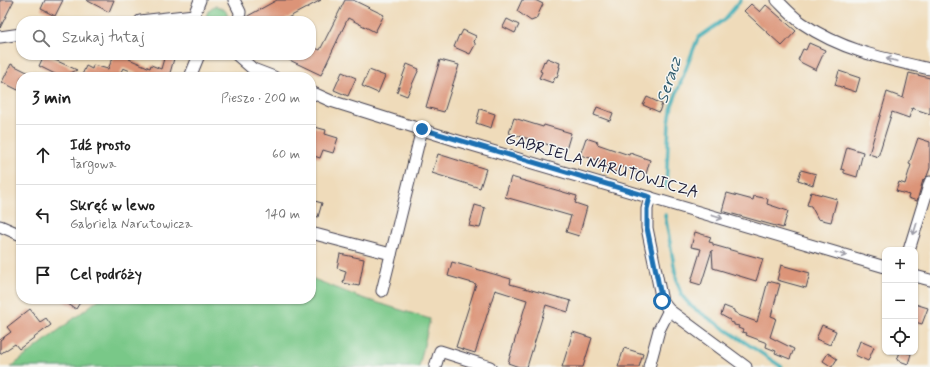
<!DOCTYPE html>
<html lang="pl">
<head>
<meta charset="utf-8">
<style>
	:root { --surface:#fff; --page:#f6f6f6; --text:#222; --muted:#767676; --line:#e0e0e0 }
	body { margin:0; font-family:Mynerve,sans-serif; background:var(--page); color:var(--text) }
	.controls { position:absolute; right:12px; bottom:12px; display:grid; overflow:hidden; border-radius:8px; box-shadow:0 1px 3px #0004 }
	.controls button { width:36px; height:36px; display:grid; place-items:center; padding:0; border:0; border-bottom:1px solid var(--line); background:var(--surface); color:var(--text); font:20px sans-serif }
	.stop { position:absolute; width:12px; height:12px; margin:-9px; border:3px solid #1f6fb2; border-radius:50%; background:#fff }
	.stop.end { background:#1f6fb2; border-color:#fff; box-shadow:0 1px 4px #0008 }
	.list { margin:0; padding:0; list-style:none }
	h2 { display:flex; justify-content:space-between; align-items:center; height:52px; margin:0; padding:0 16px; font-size:17px }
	h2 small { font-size:13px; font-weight:400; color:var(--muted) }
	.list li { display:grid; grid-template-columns:26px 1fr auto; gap:12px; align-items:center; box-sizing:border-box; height:60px; padding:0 16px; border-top:1px solid var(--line) }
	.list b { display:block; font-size:15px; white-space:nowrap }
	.list p { margin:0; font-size:13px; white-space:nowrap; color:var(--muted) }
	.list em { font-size:13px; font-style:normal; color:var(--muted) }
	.icon { flex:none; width:22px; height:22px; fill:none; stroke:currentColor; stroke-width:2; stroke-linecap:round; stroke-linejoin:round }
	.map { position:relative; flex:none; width:930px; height:367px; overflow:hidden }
	.search { position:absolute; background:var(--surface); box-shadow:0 1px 3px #0004; left:16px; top:16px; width:300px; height:44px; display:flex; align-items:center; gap:10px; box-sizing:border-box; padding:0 14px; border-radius:16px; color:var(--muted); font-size:15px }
	.panel { position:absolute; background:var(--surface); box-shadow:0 1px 3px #0004; left:16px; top:72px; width:300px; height:232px; border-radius:16px }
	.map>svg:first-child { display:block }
	.green { fill:#79c888; stroke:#4e7562 }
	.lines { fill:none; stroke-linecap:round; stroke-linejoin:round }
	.stream { stroke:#3aacb4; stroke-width:3.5 }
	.building { fill:#dc9478 }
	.minor-casing { stroke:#413e4e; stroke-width:13 }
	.minor { stroke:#fff; stroke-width:11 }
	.oneway { stroke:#9c9ca7 }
	.route { stroke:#1f6fb2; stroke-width:5 }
	.labels { text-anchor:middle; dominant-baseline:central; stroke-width:3; stroke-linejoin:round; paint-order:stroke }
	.street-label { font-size:16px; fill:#22223b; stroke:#f6f6f2 }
	.water-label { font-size:17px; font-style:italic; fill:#2c596b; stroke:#f6f6f2 }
</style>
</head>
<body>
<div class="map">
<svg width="930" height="367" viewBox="0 0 930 367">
	<rect width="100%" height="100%" fill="#f6f6f2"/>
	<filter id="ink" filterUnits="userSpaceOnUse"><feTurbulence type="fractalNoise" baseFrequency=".025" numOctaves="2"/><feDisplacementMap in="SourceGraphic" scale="8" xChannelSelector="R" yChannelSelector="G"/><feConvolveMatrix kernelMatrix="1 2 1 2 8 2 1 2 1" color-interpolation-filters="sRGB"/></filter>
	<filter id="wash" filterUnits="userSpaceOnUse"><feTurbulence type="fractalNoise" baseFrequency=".012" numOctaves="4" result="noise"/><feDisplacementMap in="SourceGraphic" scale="16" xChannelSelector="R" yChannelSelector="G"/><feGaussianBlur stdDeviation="0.9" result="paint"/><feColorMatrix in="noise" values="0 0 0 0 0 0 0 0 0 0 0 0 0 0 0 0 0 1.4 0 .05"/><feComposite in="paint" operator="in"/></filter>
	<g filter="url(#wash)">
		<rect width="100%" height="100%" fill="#efdbba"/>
		<g class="green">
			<path d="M 215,6 C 224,7 229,12 227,21 L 207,21 C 205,14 208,9 215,6 Z"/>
			<polygon points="311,278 359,297 430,319 419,367 11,367 99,299 311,299"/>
		</g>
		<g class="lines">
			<g class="stream">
				<polyline points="666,188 669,123 672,105 692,53 698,38 725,19 741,0"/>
				<polyline points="665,215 677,282 682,296 692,307 782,367"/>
			</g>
		</g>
		<g id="blocks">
			<g class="building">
				<polygon points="0,0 14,0 0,28"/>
				<polygon points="45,0 63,0 55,16 41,9"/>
				<polygon points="86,0 114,0 109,12"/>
				<polygon points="277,0 321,0 282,21 246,21 246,17"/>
				<polygon points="345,0 353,0 384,15 375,32 348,18 321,75 279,55 311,55 311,46 320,50"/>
				<polygon points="522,0 535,0 543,4 536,19 531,21 517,11"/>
				<polygon points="751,4 760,12 766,5 796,31 782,46 744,11"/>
				<polygon points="507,19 519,25 515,33 503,27"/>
				<polygon points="463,30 476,36 474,42 475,43 475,45 470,54 454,47 459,35 460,36"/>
				<polygon points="809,43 825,50 816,70 802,63 798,60 803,49 806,50"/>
				<polygon points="44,55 77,70 66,75 63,74 59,76 39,66"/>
				<polygon points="114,55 131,55 129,59 150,68 151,65 161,69 165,55 175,55 170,73 179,77 146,77 123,68 120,74 126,77 81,77 86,66 92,69 93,65 108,69"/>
				<polygon points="547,58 560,63 559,67 560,67 557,78 555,77 553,83 539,78 542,72 540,71 544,61 545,62"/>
				<polygon points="440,60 459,65 444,112 426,107"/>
				<polygon points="11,64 27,72 24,77 21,77 21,84 18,90 2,82"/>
				<polygon points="407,64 419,69 407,96 397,92"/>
				<polygon points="369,70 385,76 378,93 362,86"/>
				<polygon points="839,71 860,78 856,92 835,85"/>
				<polygon points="342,72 356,78 348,96 334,90"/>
				<polygon points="909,73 930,78 930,114 912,108 909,118 892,112 878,157 869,154 887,92 903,98"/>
				<polygon points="647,97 662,104 659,112 643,105"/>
				<polygon points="597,107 613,113 610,121 594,115"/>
				<polygon points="480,109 495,114 491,128 476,123"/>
				<polygon points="514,118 543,127 544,125 571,133 566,150 509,133"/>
				<polygon points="311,126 326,130 325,134 338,138 333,153 323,150 320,158 311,155"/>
				<polygon points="586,138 598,142 597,144 629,155 630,153 650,160 646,174 619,166 617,172 607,169 608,166 603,165 604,162 580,155"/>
				<polygon points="918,138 930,142 930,168 927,176 923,180 917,201 908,198 909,195 896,191 899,182 905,184 911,165 909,164"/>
				<polygon points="847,147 863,152 857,177 844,173 844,170 841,169"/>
				<polygon points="438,154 486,169 480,188 432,173"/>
				<polygon points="801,170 816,174 813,185 798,180"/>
				<polygon points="511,177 577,196 575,203 587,207 579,236 566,232 571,216 505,197"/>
				<polygon points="811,192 837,199 831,222 818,219 811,206 807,205"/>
				<polygon points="727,193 753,200 754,196 768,199 767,204 788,211 783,228 722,211"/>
				<polygon points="311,200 322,203 318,217 311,215"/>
				<polygon points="475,205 485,208 480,228 469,226"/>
				<polygon points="695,232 711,237 709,242 713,243 713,245 763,259 756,281 713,268 712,250 701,285 691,282 701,249 691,247"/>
				<polygon points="340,254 364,259 359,286 343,283 346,271 337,268"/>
				<polygon points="452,262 511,279 510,284 571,301 568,312 546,305 527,367 519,367 508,363 527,300 495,290 475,353 456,347 476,284 448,276"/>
				<polygon points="781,265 810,273 806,288 777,280"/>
				<polygon points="768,281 780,284 771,316 776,318 770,337 794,349 790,359 775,353 776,351 766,347 767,343 746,335 747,333 742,332 743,330 738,328 739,326 734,325 734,323 730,322 730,320 721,315 724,306 734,310 734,312 738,314 738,315 757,322"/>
				<polygon points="60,299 82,299 76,309"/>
				<polygon points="915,304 928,308 922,324 915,322"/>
				<polygon points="30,309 40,322 46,318 51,325 19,349 15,344 0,354 0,340 11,332 7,327"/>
				<polygon points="822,325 836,331 830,345 816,339"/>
				<polygon points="573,332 592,338 583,367 562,367"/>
				<polygon points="860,341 874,347 868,361 855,355"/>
				<polygon points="624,348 643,354 639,367 618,367"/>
				<polygon points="900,352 905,352 911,354 908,364 897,360"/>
				<polygon points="828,353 837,359 832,367 823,361"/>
			</g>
		</g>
	</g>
	<g filter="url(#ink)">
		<use href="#blocks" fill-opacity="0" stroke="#413e4e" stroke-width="1"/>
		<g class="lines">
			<defs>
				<g id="minor">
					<polyline points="234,0 240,12 239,21"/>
					<path d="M 777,0 C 785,8 793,17 802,23 C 841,50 885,59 930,69"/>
					<polyline points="140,21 194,15"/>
					<polyline points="195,21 194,15 200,0"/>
					<polyline points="0,37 21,34"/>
					<polyline points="237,55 253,69 274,77"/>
					<polyline points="190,77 199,55"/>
					<polyline points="311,92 331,101 455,140 885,267"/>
					<polyline points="650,197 647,209 647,228 662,301 669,310 746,367"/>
					<polyline points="0,226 21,235"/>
					<polyline points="311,233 391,254"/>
					<polyline points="909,250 930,182"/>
					<polyline points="915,276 930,280"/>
					<polyline points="382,291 422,129"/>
					<polyline points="435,367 440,351 490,367"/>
					<polyline points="649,367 659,330 669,310"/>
				</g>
			</defs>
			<use href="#minor" class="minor-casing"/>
			<use href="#minor" class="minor"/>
		</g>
		<defs><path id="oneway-shaft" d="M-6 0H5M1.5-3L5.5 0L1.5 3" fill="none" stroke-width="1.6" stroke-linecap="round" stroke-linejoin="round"/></defs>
		<g class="oneway">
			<use href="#oneway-shaft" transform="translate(892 60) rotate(-167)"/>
			<use href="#oneway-shaft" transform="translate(717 217) rotate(17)"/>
			<use href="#oneway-shaft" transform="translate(915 229) rotate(107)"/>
			<use href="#oneway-shaft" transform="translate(841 254) rotate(17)"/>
		</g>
	</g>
	<g class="lines" filter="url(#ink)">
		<polyline class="route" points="422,129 650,197 647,209 647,228 662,301"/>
	</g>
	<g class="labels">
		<g class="street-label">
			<text transform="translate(602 166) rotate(16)">GABRIELA NARUTOWICZA</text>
		</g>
		<g class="water-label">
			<text transform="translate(669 80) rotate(-72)">Seracz</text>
		</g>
	</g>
</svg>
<div class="controls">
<button>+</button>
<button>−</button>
<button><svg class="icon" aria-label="locate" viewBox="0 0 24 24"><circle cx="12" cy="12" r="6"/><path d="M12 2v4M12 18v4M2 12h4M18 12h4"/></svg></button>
</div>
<div class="stop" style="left:662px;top:301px"></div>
<div class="stop end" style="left:422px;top:129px"></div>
<div class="search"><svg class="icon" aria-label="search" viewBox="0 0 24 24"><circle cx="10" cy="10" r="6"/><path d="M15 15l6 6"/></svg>Szukaj tutaj</div>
<section class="panel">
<h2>3 min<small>Pieszo · 200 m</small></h2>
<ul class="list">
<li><svg class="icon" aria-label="ahead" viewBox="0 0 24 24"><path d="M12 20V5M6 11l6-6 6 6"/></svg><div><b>Idź prosto</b><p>Targowa</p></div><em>60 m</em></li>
<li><svg class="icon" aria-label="left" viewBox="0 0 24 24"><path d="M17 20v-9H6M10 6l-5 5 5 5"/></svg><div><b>Skręć w lewo</b><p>Gabriela Narutowicza</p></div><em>140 m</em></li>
<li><svg class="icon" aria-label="arrive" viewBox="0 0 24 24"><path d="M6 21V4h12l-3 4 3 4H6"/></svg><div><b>Cel podróży</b></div></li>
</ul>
</section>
</div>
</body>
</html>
